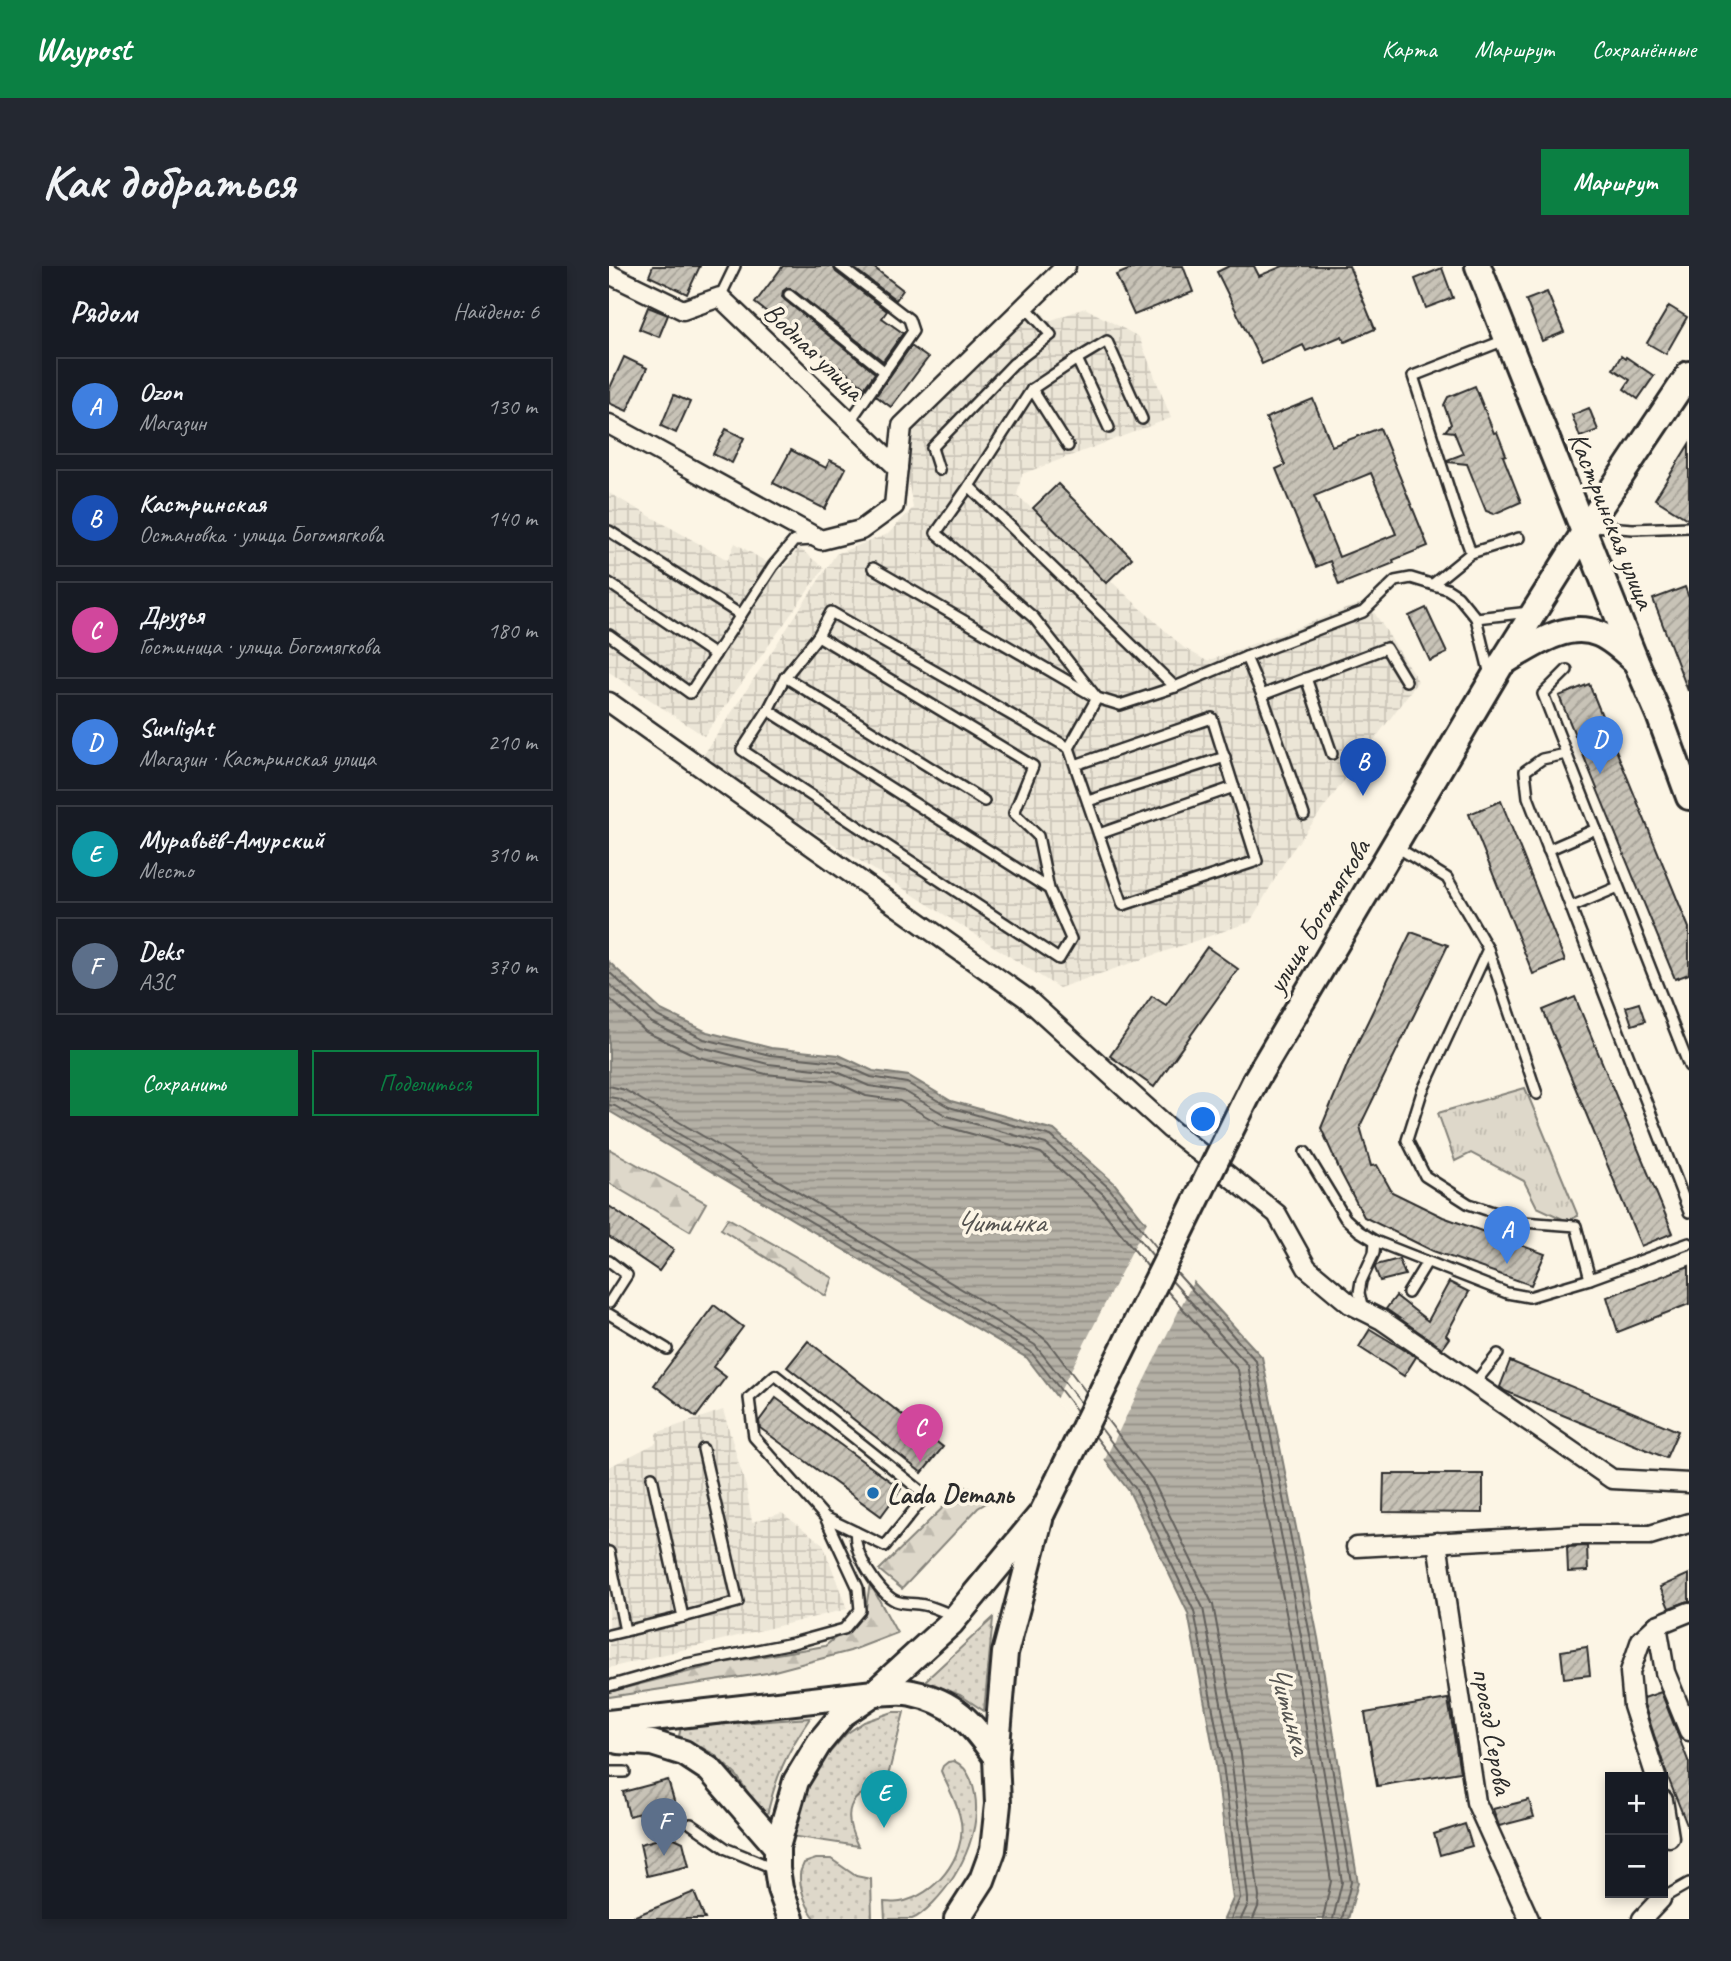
<!DOCTYPE html>
<html lang="ru">
<head>
<meta charset="utf-8">
<style>
	:root { --surface:#171b24; --page:#242831; --text:#f1f3f6; --muted:#9ea1a6; --line:#363941; --accent:#0b8043 }
	body { margin:0; font-family:Caveat,sans-serif; background:var(--page); color:var(--text) }
	.controls { position:absolute; right:21px; bottom:21px; display:grid; overflow:hidden; border-radius:0px; box-shadow:0 4px 10px #0003 }
	.controls button { width:63px; height:63px; display:grid; place-items:center; padding:0; border:0; border-bottom:2px solid var(--line); background:var(--surface); color:var(--text); font:35px sans-serif }
	.you { position:absolute; left:595px; top:854px; width:24px; height:24px; margin:-18px; border:5px solid #fff; border-radius:50%; background:#1a73e8; box-shadow:0 0 0 10px #1a73e833 }
	.badge { display:grid; place-items:center; width:46px; height:46px; border-radius:50%; background:var(--accent); color:#fff; font-size:23px; font-weight:700 }
	.pin { position:absolute; translate:-50% -58px; filter:drop-shadow(0 2px 4px #0008) }
	.pin::after { content:''; position:absolute; top:37px; width:24px; height:21px; background:inherit; clip-path:polygon(0 0,100% 0,50% 100%) }
	.list { margin:0; padding:0; list-style:none }
	h2 { display:flex; justify-content:space-between; align-items:center; height:91px; margin:0; padding:0 28px; font-size:30px }
	h2 small { font-size:23px; font-weight:400; color:var(--muted) }
	.list li { display:grid; grid-template-columns:46px 1fr auto; gap:21px; align-items:center; box-sizing:border-box; height:98px; margin:0 14px 14px; padding:0 14px; border:2px solid var(--line); border-radius:0px }
	.list b { display:block; font-size:26px; white-space:nowrap }
	.list p { margin:0; font-size:23px; white-space:nowrap; color:var(--muted) }
	.list em { font-size:23px; font-style:normal; color:var(--muted) }
	.actions { display:flex; gap:14px; padding:21px 28px }
	.actions a { flex:1; padding:16px 0; border:2px solid var(--accent); border-radius:0px; text-align:center; font-size:24px; color:var(--accent) }
	.actions .main { background:var(--accent); color:#fff }
	.map { position:relative; flex:none; width:1080px; height:1653px; overflow:hidden; border-radius:0px }
	header { display:flex; align-items:center; gap:42px; box-sizing:border-box; height:98px; padding:0 35px; background:var(--accent); color:#fff }
	header strong { font-size:33px }
	nav { display:flex; gap:38px; margin-inline-start:auto; font-size:24px }
	.intro { display:flex; align-items:center; justify-content:space-between; box-sizing:border-box; height:168px; padding:0 42px }
	h1 { margin:0; font-size:49px }
	.button { padding:18px 32px; border-radius:0px; background:var(--accent); color:#fff; font-size:24px; font-weight:700 }
	main { display:flex; gap:42px; padding:0 42px }
	aside { flex:1; background:var(--surface); border-radius:0px; box-shadow:0 4px 10px #0003 }
	.map>svg:first-child { display:block }
	.industrial { fill:url(#industrial-grid) }
	.grass { fill:url(#grass-dots); stroke:#84827a; stroke-width:2 }
	.forest { fill:url(#forest-firs); stroke:#84827a; stroke-width:2 }
	.park { fill:url(#park-tufts); stroke:#84827a; stroke-width:2 }
	.water { fill:url(#water-rules); stroke:#7d7b74; stroke-width:2 }
	.pier { fill:#fcf5e5 }
	.lines { fill:none; stroke-linecap:round; stroke-linejoin:round }
	.shore { stroke:#62605c; stroke-width:2 }
	.building { fill:url(#building-hatch); stroke:#2b2b2b; stroke-width:2; fill-rule:evenodd }
	.lane-casing { stroke:#2b2b2b; stroke-width:14 }
	.street-casing { stroke:#2b2b2b; stroke-width:23 }
	.secondary-casing { stroke:#2b2b2b; stroke-width:30 }
	.lane { stroke:#fcf5e5; stroke-width:9 }
	.street { stroke:#fcf5e5; stroke-width:18 }
	.secondary { stroke:#fcf5e5; stroke-width:24 }
	.secondary-bridge-casing { stroke:#2b2b2b; stroke-width:30; stroke-linecap:butt }
	.secondary-bridge { stroke:#fcf5e5; stroke-width:24 }
	.poi-dot { fill:#1f6fb2; stroke:#fcf5e5; stroke-width:2.5 }
	.labels { text-anchor:middle; dominant-baseline:central; stroke-width:7; stroke-linejoin:round; paint-order:stroke }
	.street-label { font-size:28px; fill:#2b2b2b; stroke:#fcf5e5 }
	.poi-label { font-size:28px; font-weight:bold; fill:#2b2b2b; stroke:#fcf5e5; text-anchor:start }
	.water-label { font-size:30px; font-style:italic; fill:#545350; stroke:#fcf5e5 }
</style>
</head>
<body>
<header>
<strong>Waypost</strong>
<nav><a>Карта</a><a>Маршрут</a><a>Сохранённые</a></nav>
</header>
<div class="intro"><h1>Как добраться</h1><a class="button">Маршрут</a></div>
<main>
<aside>
<h2>Рядом<small>Найдено: 6</small></h2>
<ul class="list">
<li><span class="badge" style="background:#3f7fe0">A</span><div><b>Ozon</b><p>Магазин</p></div><em>130 m</em></li>
<li><span class="badge" style="background:#1a4fb4">B</span><div><b>Кастринская</b><p>Остановка · улица Богомягкова</p></div><em>140 m</em></li>
<li><span class="badge" style="background:#d1479c">C</span><div><b>Друзья</b><p>Гостиница · улица Богомягкова</p></div><em>180 m</em></li>
<li><span class="badge" style="background:#3f7fe0">D</span><div><b>Sunlight</b><p>Магазин · Кастринская улица</p></div><em>210 m</em></li>
<li><span class="badge" style="background:#0f9aa8">E</span><div><b>Муравьёв-Амурский</b><p>Место</p></div><em>310 m</em></li>
<li><span class="badge" style="background:#5c6f8a">F</span><div><b>Deks</b><p>АЗС</p></div><em>370 m</em></li>
</ul>
<div class="actions"><a class="main">Сохранить</a><a>Поделиться</a></div>
</aside>
<div class="map">
<svg width="1080" height="1653" viewBox="0 0 1080 1653">
	<defs>
		<pattern id="industrial-grid" width="8" height="8" patternUnits="userSpaceOnUse" patternTransform="scale(1.75)"><rect width="8" height="8" fill="#ece6d7"/><path d="M0 4h8M4 0v8" fill="none" stroke="#cbc5b9"/></pattern>
		<pattern id="grass-dots" width="8" height="8" patternUnits="userSpaceOnUse" patternTransform="scale(1.75)"><rect width="8" height="8" fill="#ded8ca"/><path d="M2 2h.1M6 6h.1" fill="none" stroke="#bfbaae" stroke-width="1.8" stroke-linecap="round"/></pattern>
		<pattern id="forest-firs" width="22" height="20" patternUnits="userSpaceOnUse" patternTransform="scale(1.75)"><rect width="22" height="20" fill="#ded8ca"/><path d="M5 1l3.5 6h-7zM16 11l3.5 6h-7z" fill="#bfbaae"/></pattern>
		<pattern id="park-tufts" width="24" height="20" patternUnits="userSpaceOnUse" patternTransform="scale(1.75)"><rect width="24" height="20" fill="#ded8ca"/><path d="M3 7l-1-3M5 7V3M7 7l1-3M15 17l-1-3M17 17v-4M19 17l1-3" fill="none" stroke="#bfbaae"/></pattern>
		<pattern id="water-rules" width="6" height="5" patternUnits="userSpaceOnUse" patternTransform="scale(1.75)"><rect width="6" height="5" fill="#b4b0a5"/><path d="M0 2.5h6" fill="none" stroke="#938f87"/></pattern>
		<pattern id="building-hatch" width="6" height="6" patternUnits="userSpaceOnUse" patternTransform="scale(1.75)"><rect width="6" height="6" fill="#c8c3b7"/><path d="M-1 1l2-2M0 6l6-6M5 7l2-2" fill="none" stroke="#a39f95"/></pattern>
	</defs>
	<rect width="100%" height="100%" fill="#fcf5e5"/>
	<filter id="ink" filterUnits="userSpaceOnUse"><feTurbulence type="fractalNoise" baseFrequency=".0143" numOctaves="2"/><feDisplacementMap in="SourceGraphic" scale="14" xChannelSelector="R" yChannelSelector="G"/><feConvolveMatrix kernelMatrix="1 2 1 2 8 2 1 2 1" color-interpolation-filters="sRGB"/></filter>
	<g filter="url(#ink)">
		<g class="industrial">
			<polygon points="425,38 440,55 476,42 530,71 562,152 413,208 408,229 575,382 598,395 758,335 809,415 679,590 641,656 450,722 92,493 227,288 279,268 304,242 295,188 302,166"/>
			<polygon points="0,227 119,294 126,277 172,305 190,282 215,302 95,470 0,406"/>
			<polygon points="114,1144 137,1221 143,1256 173,1247 214,1278 238,1343 0,1402 0,1201 47,1177 47,1167"/>
		</g>
		<g class="grass">
			<polygon points="384,1352 375,1445 351,1429 316,1415"/>
			<path d="M 284,1446 L 295,1446 L 276,1522 C 237,1525 233,1549 249,1580 L 182,1570 L 194,1527 L 216,1492 L 237,1468 L 255,1456 Z"/>
			<path d="M 201,1452 C 177,1487 166,1512 157,1554 L 128,1510 L 105,1488 L 70,1470 L 72,1461 Z"/>
			<path d="M 345,1495 C 354,1499 358,1505 362,1514 C 378,1556 353,1607 324,1637 C 319,1642 310,1651 303,1653 C 295,1653 284,1653 276,1653 L 275,1636 C 280,1636 286,1637 291,1636 C 326,1630 357,1591 352,1556 C 349,1537 339,1522 332,1505 L 334,1500 L 339,1496 Z"/>
			<path d="M 207,1593 L 222,1593 L 247,1610 L 262,1613 L 263,1653 L 207,1653 C 198,1644 190,1621 191,1608 C 191,1605 194,1600 195,1597 Z"/>
		</g>
		<g class="forest">
			<polygon points="0,883 97,937 81,965 0,917"/>
			<polygon points="119,952 224,1012 217,1030 112,963"/>
			<polygon points="356,1220 382,1234 369,1242 293,1323 270,1304"/>
			<polygon points="261,1317 288,1367 241,1385 158,1407 0,1431 0,1426 114,1397 216,1380 256,1348"/>
		</g>
		<polygon class="park" points="916,822 969,950 958,955 928,941 915,915 862,887 846,895 829,847"/>
		<polygon class="water" points="0,696 52,744 98,766 162,782 230,789 264,805 300,810 342,835 445,864 505,917 586,1018 653,1091 709,1372 749,1617 739,1653 615,1653 624,1633 606,1492 579,1347 520,1225 418,1092 0,845"/>
		<polygon class="pier" points="539,954 586,1012 494,1197 446,1135"/>
		<g class="lines">
			<g class="shore">
				<polyline points="0,706 48,750 95,773 161,789 229,796 262,811 298,817 340,841 442,870 500,922 548,982"/>
				<polyline points="0,718 43,757 92,781 159,798 226,805 260,820 295,825 338,850 437,878 494,928 544,990"/>
				<polyline points="0,732 37,766 90,791 157,808 224,815 257,830 291,835 334,860 432,887 486,935 539,1001"/>
				<polyline points="0,820 16,824 432,1070 439,1076 477,1126"/>
				<polyline points="0,831 11,833 426,1079 472,1137"/>
				<polyline points="0,839 6,840 422,1086 468,1145"/>
				<polyline points="567,1006 647,1095 702,1374 742,1616 733,1653"/>
				<polyline points="563,1015 639,1099 693,1375 733,1616 724,1653"/>
				<polyline points="558,1025 629,1104 683,1377 722,1615 714,1653"/>
				<polyline points="496,1151 543,1213 604,1339 632,1488 650,1631 649,1641 644,1653"/>
				<polyline points="491,1161 534,1218 594,1342 622,1490 639,1632 639,1638 632,1653"/>
				<polyline points="486,1170 526,1222 585,1345 613,1491 631,1632 622,1653"/>
			</g>
		</g>
		<g class="building">
			<polygon points="44,0 91,0 78,28 40,10"/>
			<polygon points="174,0 224,0 227,6 278,45 273,52 294,67 274,95 184,24 178,22 174,25 173,31 176,34 266,107 256,121 146,37"/>
			<polygon points="242,0 263,0 294,24 287,34"/>
			<polygon points="529,0 574,0 584,26 525,49 507,9"/>
			<polygon points="620,0 645,0 650,10 674,0 740,0 766,63 736,76 733,70 697,85 694,79 653,98 608,6"/>
			<polygon points="833,2 844,32 817,42 806,13"/>
			<polygon points="938,26 955,66 933,75 917,34"/>
			<polygon points="1060,40 1078,51 1057,88 1038,77"/>
			<polygon points="39,41 59,49 50,71 30,63"/>
			<polygon points="302,80 319,92 282,141 267,130"/>
			<polygon points="1012,90 1016,93 1017,91 1045,110 1029,133 1015,123 1021,114 1004,103"/>
			<polygon points="15,91 38,102 18,145 0,137 0,124"/>
			<polygon points="866,120 885,167 888,166 897,189 894,190 912,236 885,248 877,245 858,198 839,196 838,194 854,188 845,166 836,165 842,158 835,139 839,131"/>
			<polygon points="65,129 81,136 67,167 52,160"/>
			<path d="M 704,133 L 723,180 L 771,162 L 819,280 L 784,294 L 785,297 L 730,319 L 721,295 L 707,301 L 667,203 L 676,199 L 657,152 ZM 762,207 L 787,268 L 730,291 L 705,230 Z"/>
			<polygon points="980,142 989,164 971,171 963,149"/>
			<polygon points="117,163 135,172 123,197 104,188"/>
			<polygon points="1080,178 1080,254 1046,233"/>
			<polygon points="182,184 217,202 221,194 237,202 216,243 164,217"/>
			<polygon points="449,218 523,292 497,317 424,242"/>
			<polygon points="1076,321 1080,332 1079,425 1044,333"/>
			<polygon points="817,342 838,387 821,395 800,350"/>
			<polygon points="980,418 1080,662 1080,708 1066,713 950,430"/>
			<polygon points="892,535 956,695 924,708 860,548"/>
			<polygon points="802,666 839,679 751,860 762,900 768,899 783,926 834,951 936,988 922,1019 824,985 755,951 732,907 712,862 742,790"/>
			<polygon points="598,681 629,703 545,821 501,790 543,730 557,739"/>
			<polygon points="966,731 1064,967 1032,980 934,744"/>
			<polygon points="1030,737 1036,755 1023,759 1017,741"/>
			<polygon points="0,940 65,984 50,1005 0,971"/>
			<polygon points="790,993 796,1009 771,1015 766,1002 767,999"/>
			<polygon points="1080,1000 1080,1038 1009,1066 998,1031"/>
			<polygon points="840,1016 860,1026 837,1069 840,1072 833,1082 777,1043 787,1030 819,1055"/>
			<polygon points="105,1039 134,1061 104,1101 117,1111 87,1151 45,1119"/>
			<polygon points="761,1063 807,1091 795,1110 750,1081"/>
			<polygon points="199,1075 334,1181 313,1207 178,1101"/>
			<polygon points="901,1095 1069,1165 1057,1192 896,1125 891,1121"/>
			<polygon points="167,1132 292,1223 272,1250 151,1162 150,1155"/>
			<polygon points="775,1208 874,1208 874,1247 774,1246"/>
			<polygon points="978,1280 979,1305 959,1306 958,1281"/>
			<polygon points="1080,1308 1080,1335 1060,1342 1051,1321"/>
			<polygon points="978,1381 981,1409 955,1412 952,1385"/>
			<polygon points="1052,1426 1080,1497 1080,1564 1058,1509 1035,1438 1035,1432"/>
			<polygon points="839,1433 851,1506 768,1520 756,1447"/>
			<polygon points="59,1514 66,1538 20,1550 14,1526"/>
			<polygon points="920,1534 925,1551 890,1560 884,1543"/>
			<polygon points="856,1558 863,1580 831,1589 825,1568"/>
			<polygon points="61,1570 74,1576 80,1600 38,1610 31,1578"/>
			<polygon points="85,1626 96,1653 19,1653"/>
		</g>
		<g class="lines">
			<defs>
				<g id="lane">
					<polyline points="231,0 300,53 304,65 241,155"/>
					<polyline points="180,29 276,106"/>
					<polyline points="111,31 126,0"/>
					<polyline points="468,93 500,162"/>
					<polyline points="423,123 459,180"/>
					<polyline points="330,204 323,182 404,98 442,69 415,39"/>
					<polygon points="360,220 566,421 511,439 488,432 425,352 327,267"/>
					<polyline points="360,220 423,123 468,93 498,75 533,153"/>
					<polyline points="984,260 1024,263 1080,261"/>
					<polyline points="0,265 132,349"/>
					<polyline points="862,287 849,251 804,110 896,74"/>
					<polyline points="264,302 488,432 460,482 514,639 648,595 603,452 466,499"/>
					<polyline points="0,317 106,389"/>
					<polyline points="824,318 862,287 910,272"/>
					<polyline points="867,352 921,346"/>
					<polyline points="0,369 81,427 164,300 185,275 207,274"/>
					<polyline points="209,370 176,411 375,535"/>
					<polyline points="637,391 754,346 786,315 802,312 838,323 849,330 867,352 881,409"/>
					<polyline points="958,404 934,428 1080,800"/>
					<polyline points="697,412 723,488"/>
					<polyline points="566,421 637,391 653,429"/>
					<polyline points="159,444 176,411"/>
					<polyline points="957,488 933,493 916,505 919,531 1080,946"/>
					<polyline points="479,535 616,491"/>
					<polyline points="695,549 653,429 777,382 797,415"/>
					<polyline points="490,568 625,521"/>
					<polyline points="786,580 838,612 879,683 928,828"/>
					<polyline points="939,584 987,563"/>
					<polyline points="440,623 462,673 450,693 133,484 159,444 440,623 429,570 405,547 424,500 209,370 222,346 460,482"/>
					<polyline points="962,641 1009,621"/>
					<polyline points="879,683 813,826 798,874 816,910 860,938 914,956 967,960 981,1013"/>
					<polyline points="696,886 736,952 750,965 766,975 898,1027 920,1031 981,1013 1080,977"/>
					<polyline points="0,995 18,1009 0,1037"/>
					<polyline points="799,1027 818,996"/>
					<polyline points="754,1043 750,1027 752,1015 765,987 766,975"/>
					<polyline points="0,1048 58,1083"/>
					<polyline points="865,1118 889,1088"/>
					<path d="M 247,1266 C 243,1285 270,1328 287,1335 C 295,1338 302,1337 309,1338 C 322,1339 334,1346 346,1350"/>
					<polyline points="0,1286 16,1365"/>
					<polyline points="74,1351 129,1336 94,1183"/>
					<polyline points="0,1369 74,1351 43,1211"/>
					<polyline points="0,1420 77,1398 184,1377 235,1363 251,1344 249,1322 216,1251 145,1171 140,1132 166,1109 317,1229 276,1280 216,1251"/>
					<polyline points="0,1506 16,1506"/>
					<polyline points="82,1558 118,1583 167,1603"/>
					<polyline points="1052,1633 1080,1617"/>
				</g>
				<g id="street">
					<polyline points="0,8 74,44 111,31 289,202"/>
					<polyline points="0,158 212,274 252,264 285,240 293,160 457,0"/>
					<polyline points="0,436 417,732 561,863 668,948 698,1002 741,1038 773,1054 1003,1213 1080,1217"/>
					<polyline points="828,1276 867,1536 920,1653"/>
					<polyline points="747,1281 968,1269 1041,1269 1080,1257"/>
					<polyline points="1048,1359 1056,1406 1080,1465"/>
					<polyline points="1047,1511 1024,1440 1021,1406 1032,1374 1048,1359 1080,1346"/>
					<polyline points="1054,1534 1060,1571"/>
					<polyline points="1033,1653 1052,1633"/>
				</g>
				<g id="secondary">
					<polyline points="869,0 1027,396 1050,449 1080,531"/>
					<path d="M 897,395 C 923,380 958,354 990,368 C 1004,374 1015,385 1026,395"/>
					<polyline points="646,815 893,397 991,241 1080,108"/>
					<path d="M 0,1457 L 265,1427 C 277,1427 292,1424 303,1427 C 347,1436 362,1457 387,1491"/>
					<polyline points="0,1470 9,1475 43,1477 75,1487 101,1504 168,1581"/>
					<polyline points="182,1653 171,1623 168,1603 168,1581 187,1515 210,1477 234,1448 265,1427 342,1357 433,1247"/>
					<polyline points="348,1653 373,1614 384,1584 389,1538 387,1491 396,1387 431,1254"/>
				</g>
			</defs>
			<use href="#lane" class="lane-casing"/>
			<use href="#street" class="street-casing"/>
			<use href="#secondary" class="secondary-casing"/>
			<use href="#lane" class="lane"/>
			<use href="#street" class="street"/>
			<use href="#secondary" class="secondary"/>
			<defs>
				<polyline id="secondary-bridge" points="433,1247 646,815"/>
			</defs>
			<use href="#secondary-bridge" class="secondary-bridge-casing"/>
			<use href="#secondary-bridge" class="secondary-bridge"/>
		</g>
	</g>
	<circle class="poi-dot" cx="264" cy="1227" r="7"/>
	<g class="labels">
		<g class="street-label">
			<text transform="translate(205 85) rotate(44)">Водная улица</text>
			<text transform="translate(1003 254) rotate(68)">Кастринская улица</text>
			<text transform="translate(709 650) rotate(-59)">улица Богомягкова</text>
			<text transform="translate(884 1465) rotate(80)">проезд Серова</text>
		</g>
		<g class="poi-label">
			<text x="278" y="1227">Lada Dеталь</text>
		</g>
		<g class="water-label">
			<text x="391" y="956">Читинка</text>
			<text transform="translate(681 1443) rotate(74)">Читинка</text>
		</g>
	</g>
</svg>
<div class="controls">
<button>+</button>
<button>−</button>
</div>
<div class="you"></div>
<div class="pin badge" style="left:898px;top:998px;background:#3f7fe0">A</div>
<div class="pin badge" style="left:754px;top:530px;background:#1a4fb4">B</div>
<div class="pin badge" style="left:311px;top:1196px;background:#d1479c">C</div>
<div class="pin badge" style="left:991px;top:508px;background:#3f7fe0">D</div>
<div class="pin badge" style="left:275px;top:1562px;background:#0f9aa8">E</div>
<div class="pin badge" style="left:55px;top:1590px;background:#5c6f8a">F</div>
</div>
</main>
</body>
</html>
